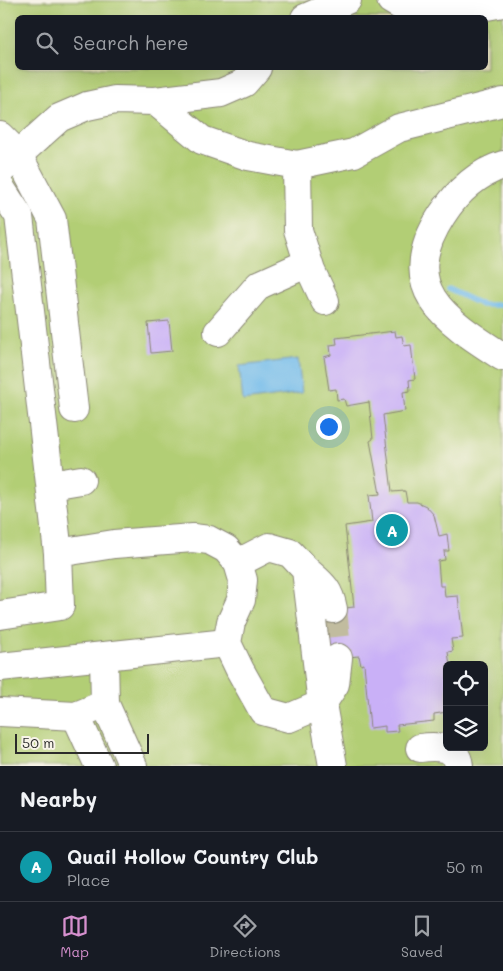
<!DOCTYPE html>
<html lang="en">
<head>
<meta charset="utf-8">
<style>
	:root { --surface:#171b24; --page:#20242c; --text:#f1f3f6; --muted:#9ea1a6; --line:#363941; --accent:#d690ce }
	body { margin:0; font-family:Mali,sans-serif; background:var(--page); color:var(--text) }
	.controls { position:absolute; right:15px; bottom:15px; display:grid; overflow:hidden; border-radius:8px; box-shadow:0 5px 20px #0002 }
	.controls button { width:45px; height:45px; display:grid; place-items:center; padding:0; border:0; border-bottom:1px solid var(--line); background:var(--surface); color:var(--text); font:25px sans-serif }
	.scale { position:absolute; left:15px; bottom:12px; width:134px; box-sizing:border-box; padding-left:5px; border:2px solid #2b2b2b; border-top:0; font-size:14px; line-height:18px; white-space:nowrap; color:#2b2b2b; -webkit-text-stroke:4px #f7f3e8; paint-order:stroke }
	.you { position:absolute; left:328px; top:426px; width:18px; height:18px; margin:-12px; border:4px solid #fff; border-radius:50%; background:#1a73e8; box-shadow:0 0 0 8px #1a73e833 }
	.badge { display:grid; place-items:center; width:32px; height:32px; border-radius:50%; background:var(--accent); color:#fff; font-size:16px; font-weight:700 }
	.pin { position:absolute; translate:-50% -50%; border:2px solid #fff; box-shadow:0 1px 5px #0006 }
	.list { margin:0; padding:0; list-style:none }
	h2 { display:flex; justify-content:space-between; align-items:center; height:65px; margin:0; padding:0 20px; font-size:21px }
	h2 small { font-size:16px; font-weight:400; color:var(--muted) }
	.list li { display:grid; grid-template-columns:32px 1fr auto; gap:15px; align-items:center; box-sizing:border-box; height:70px; padding:0 20px; border-top:1px solid var(--line) }
	.list b { display:block; font-size:19px; white-space:nowrap }
	.list p { margin:0; font-size:16px; white-space:nowrap; color:var(--muted) }
	.list em { font-size:16px; font-style:normal; color:var(--muted) }
	.icon { flex:none; width:28px; height:28px; fill:none; stroke:currentColor; stroke-width:2; stroke-linecap:round; stroke-linejoin:round }
	.map { position:relative; flex:none; width:503px; height:766px; overflow:hidden }
	.search { position:absolute; background:var(--surface); box-shadow:0 5px 20px #0002; left:15px; right:15px; top:15px; height:55px; display:flex; align-items:center; gap:12px; box-sizing:border-box; padding:0 18px; border-radius:8px; color:var(--muted); font-size:19px }
	.sheet { height:135px; background:var(--surface) }
	nav { display:flex; justify-content:space-around; align-items:center; box-sizing:border-box; height:70px; border-top:1px solid var(--line); background:var(--surface); font-size:14px; color:var(--muted) }
	nav a { display:grid; justify-items:center; gap:2px }
	nav .on { color:var(--accent) }
	.map>svg:first-child { display:block }
	.green { fill:#b2ce75; stroke:#6e7c50; fill-rule:evenodd }
	.water { fill:#73bceb; stroke:#4f748b }
	.lines { fill:none; stroke-linecap:round; stroke-linejoin:round }
	.stream { stroke:#73bceb; stroke-width:5.5 }
	.building { fill:#c9b0f7 }
	.minor-tunnel { stroke:#c1bc9f; stroke-width:28; stroke-dasharray:28 14; stroke-linecap:butt }
	.minor-casing { stroke:#898674; stroke-width:30 }
	.minor { stroke:#fff; stroke-width:28 }
</style>
</head>
<body>
<div class="map">
<svg width="503" height="766" viewBox="0 0 503 766">
	<rect width="100%" height="100%" fill="#f7f3e8"/>
	<filter id="ink" filterUnits="userSpaceOnUse"><feTurbulence type="fractalNoise" baseFrequency=".02" numOctaves="2"/><feDisplacementMap in="SourceGraphic" scale="10" xChannelSelector="R" yChannelSelector="G"/><feConvolveMatrix kernelMatrix="1 2 1 2 8 2 1 2 1" color-interpolation-filters="sRGB"/></filter>
	<filter id="wash" filterUnits="userSpaceOnUse"><feTurbulence type="fractalNoise" baseFrequency=".0096" numOctaves="4" result="noise"/><feDisplacementMap in="SourceGraphic" scale="20" xChannelSelector="R" yChannelSelector="G"/><feGaussianBlur stdDeviation="1.12" result="paint"/><feColorMatrix in="noise" values="0 0 0 0 0 0 0 0 0 0 0 0 0 0 0 0 0 1.4 0 .05"/><feComposite in="paint" operator="in"/></filter>
	<g filter="url(#wash)">
		<rect width="100%" height="100%" fill="#e7e0bc"/>
		<path class="green" d="M 503,0 L 503,766 L 0,766 L 0,1 ZM 18,18 L 486,18 L 486,68 L 18,68 ZM 447,665 L 484,665 L 484,747 L 447,747 Z"/>
		<polygon class="water" points="298,359 302,393 243,401 239,366"/>
		<g class="lines">
			<polyline class="stream" points="448,289 482,305 503,305"/>
		</g>
		<g id="blocks">
			<g class="building">
				<polygon points="169,321 172,351 151,353 148,323"/>
				<polygon points="395,331 396,337 402,336 404,346 411,345 415,379 409,380 410,391 403,392 405,411 383,415 392,492 405,491 407,502 417,502 426,506 434,515 439,536 447,534 449,551 444,551 445,560 438,561 440,586 444,586 445,597 458,596 463,638 451,639 453,651 448,652 450,665 447,665 447,712 434,714 434,721 397,725 398,731 385,732 385,726 370,728 364,664 361,665 359,656 327,659 322,611 354,607 345,526 372,522 369,495 380,494 370,441 373,439 369,402 346,406 344,399 337,400 336,389 329,390 324,357 331,355 330,345 337,344 336,338"/>
			</g>
		</g>
	</g>
	<g filter="url(#ink)">
		<use href="#blocks" fill-opacity="0" stroke="#898674" stroke-width="1"/>
		<g class="lines">
			<polyline class="minor-tunnel" points="333,609 338,658"/>
			<defs>
				<g id="minor">
					<polyline points="391,0 408,10 416,11 465,10 503,3"/>
					<polyline points="305,18 347,0"/>
					<polyline points="155,101 221,93 244,83 257,68"/>
					<polyline points="0,136 17,153 52,219 74,409"/>
					<polyline points="297,165 354,153 399,128 503,102"/>
					<path d="M 503,165 C 478,173 457,192 442,215 C 395,288 444,319 503,357"/>
					<polyline points="0,171 59,118 87,106 115,100 155,101 202,140 248,156 297,165 298,230 311,271 325,301"/>
					<polyline points="0,187 19,216 58,553"/>
					<polyline points="218,332 259,285 308,263"/>
					<polyline points="51,485 81,480"/>
					<polyline points="238,563 269,547 290,553 306,570 322,704"/>
					<path d="M 306,570 C 322,584 329,588 333,609"/>
					<polyline points="0,615 60,606 58,553 114,544 193,538 209,540 226,549 238,563 243,580 241,600 231,622 227,643 240,670 263,711 289,718 322,704 333,766"/>
					<polyline points="104,656 105,704 133,766"/>
					<polyline points="0,667 227,643"/>
					<polyline points="322,704 335,684 338,658"/>
					<polyline points="0,712 76,716 105,704"/>
					<polyline points="76,716 99,766"/>
					<path d="M 420,748 C 435,746 457,745 459,766"/>
				</g>
			</defs>
			<use href="#minor" class="minor-casing"/>
			<use href="#minor" class="minor"/>
		</g>
	</g>
</svg>
<div class="controls">
<button><svg class="icon" aria-label="locate" viewBox="0 0 24 24"><circle cx="12" cy="12" r="6"/><path d="M12 2v4M12 18v4M2 12h4M18 12h4"/></svg></button>
<button><svg class="icon" aria-label="layers" viewBox="0 0 24 24"><path d="M12 4l9 5-9 5-9-5zM3 14l9 5 9-5"/></svg></button>
</div>
<div class="scale">50 m</div>
<div class="you"></div>
<div class="pin badge" style="left:392px;top:530px;background:#0f9aa8">A</div>
<div class="search"><svg class="icon" aria-label="search" viewBox="0 0 24 24"><circle cx="10" cy="10" r="6"/><path d="M15 15l6 6"/></svg>Search here</div>
</div>
<section class="sheet">
<h2>Nearby<small></small></h2>
<ul class="list">
<li><span class="badge" style="background:#0f9aa8">A</span><div><b>Quail Hollow Country Club</b><p>Place</p></div><em>50 m</em></li>
</ul>
</section>
<nav>
<a class="on"><svg class="icon" aria-label="map" viewBox="0 0 24 24"><path d="M3 6l6-2 6 2 6-2v14l-6 2-6-2-6 2zM9 4v14M15 6v14"/></svg>Map</a>
<a><svg class="icon" aria-label="directions" viewBox="0 0 24 24"><path d="M12 3l9 9-9 9-9-9zM9 14v-3h6M13 9l2 2-2 2"/></svg>Directions</a>
<a><svg class="icon" aria-label="saved" viewBox="0 0 24 24"><path d="M7 4h10v16l-5-4-5 4z"/></svg>Saved</a>
</nav>
</body>
</html>
